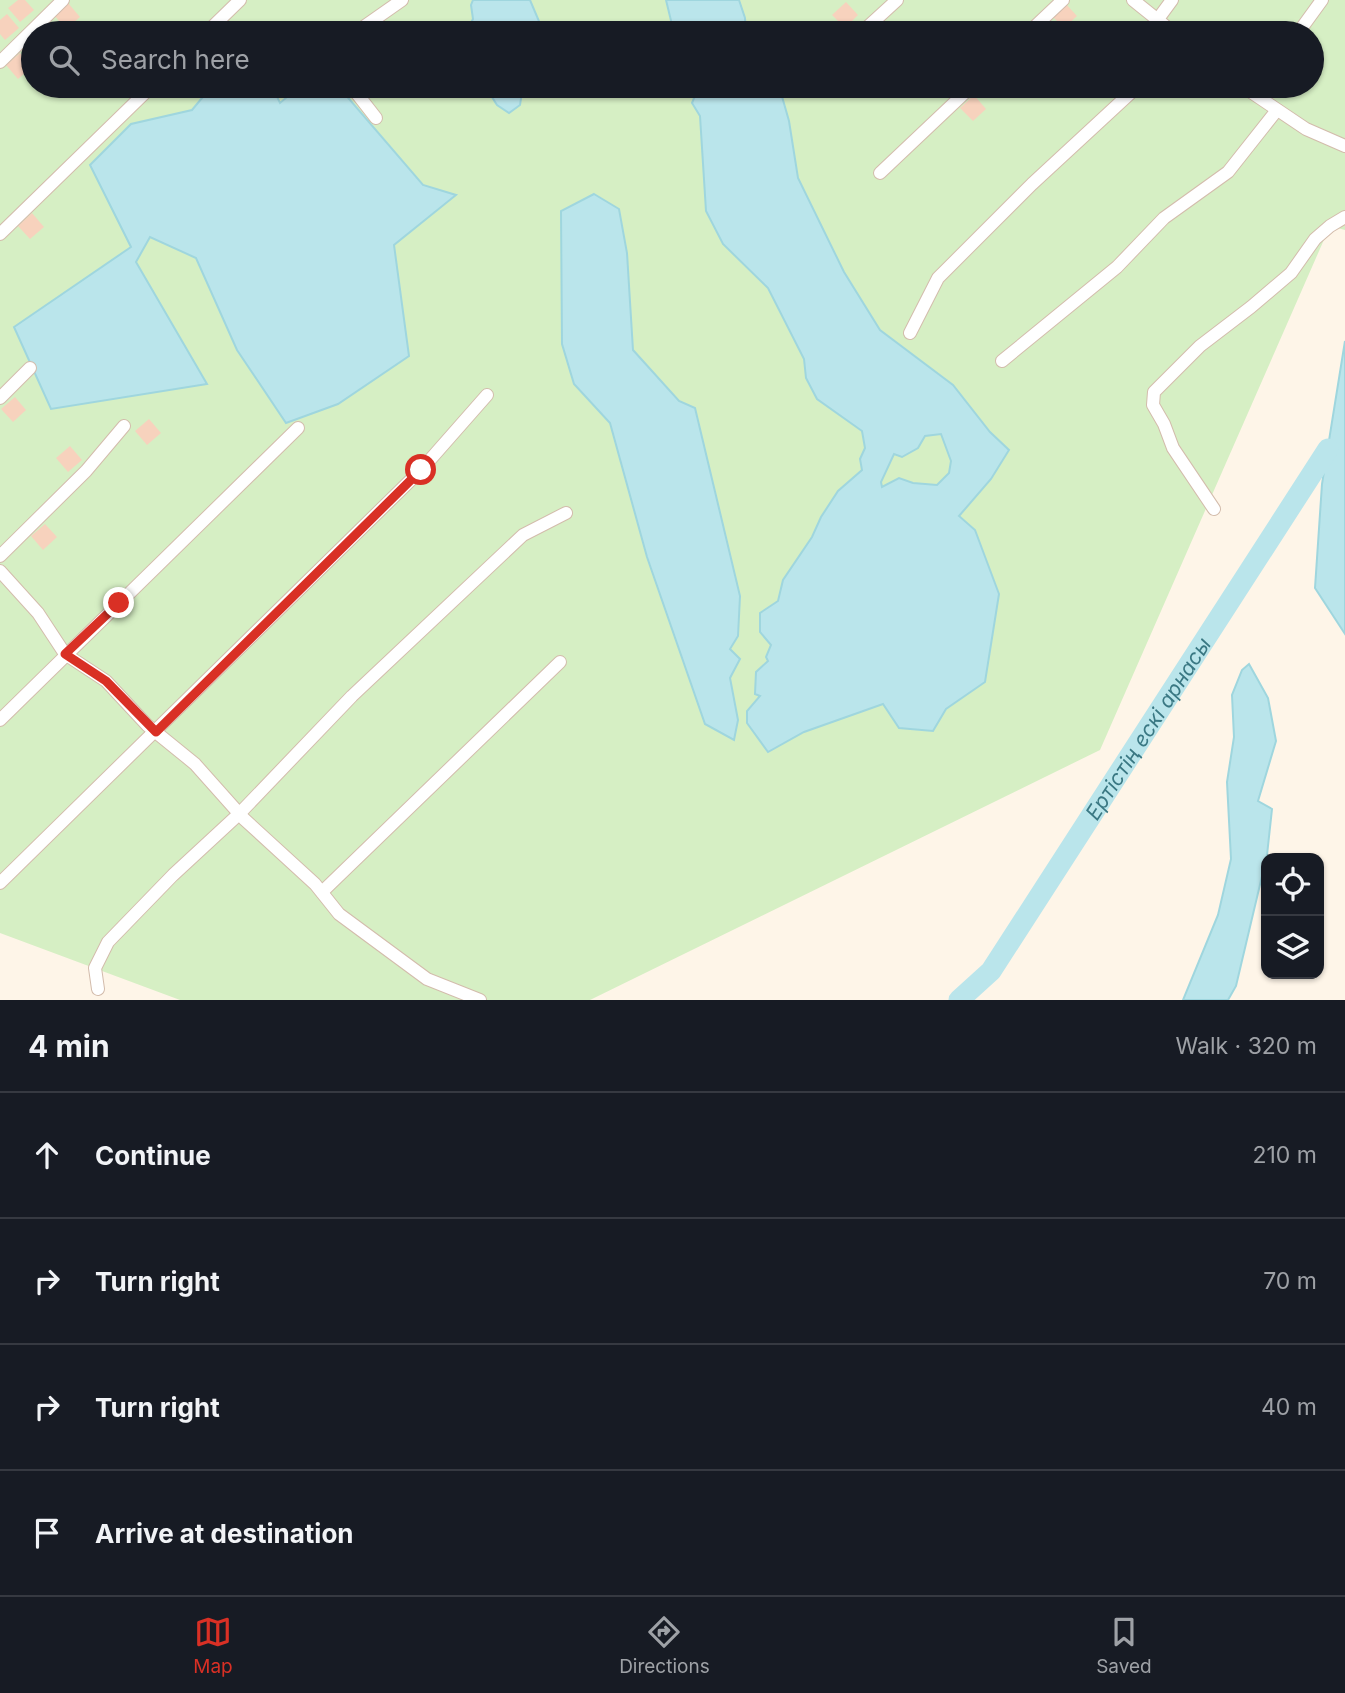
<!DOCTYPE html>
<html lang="en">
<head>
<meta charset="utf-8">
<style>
	:root { --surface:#171b24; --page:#20242c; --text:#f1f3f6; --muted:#9ea1a6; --line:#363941; --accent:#d93025 }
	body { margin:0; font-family:Inter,sans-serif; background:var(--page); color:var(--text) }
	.controls { position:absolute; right:21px; bottom:21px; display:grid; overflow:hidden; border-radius:14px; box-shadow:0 2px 5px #0004 }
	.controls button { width:63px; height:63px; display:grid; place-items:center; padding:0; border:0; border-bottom:2px solid var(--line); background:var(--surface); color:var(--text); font:35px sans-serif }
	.stop { position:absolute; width:21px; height:21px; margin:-16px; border:5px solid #d93025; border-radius:50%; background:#fff }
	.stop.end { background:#d93025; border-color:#fff; box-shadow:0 2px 7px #0008 }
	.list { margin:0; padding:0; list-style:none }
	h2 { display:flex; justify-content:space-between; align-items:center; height:91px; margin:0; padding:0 28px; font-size:30px }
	h2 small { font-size:23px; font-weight:400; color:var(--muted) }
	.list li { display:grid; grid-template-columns:46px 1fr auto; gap:21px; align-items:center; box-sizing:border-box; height:126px; padding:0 28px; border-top:2px solid var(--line) }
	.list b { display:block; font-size:26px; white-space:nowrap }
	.list em { font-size:23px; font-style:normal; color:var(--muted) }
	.icon { flex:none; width:38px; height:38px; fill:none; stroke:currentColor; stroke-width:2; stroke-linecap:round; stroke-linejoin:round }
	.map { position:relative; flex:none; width:1345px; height:1000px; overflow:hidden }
	.search { position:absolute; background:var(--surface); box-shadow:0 2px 5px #0004; left:21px; right:21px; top:21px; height:77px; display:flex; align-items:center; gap:18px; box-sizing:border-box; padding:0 24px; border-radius:38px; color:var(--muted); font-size:26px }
	.sheet { height:595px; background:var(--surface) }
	nav { display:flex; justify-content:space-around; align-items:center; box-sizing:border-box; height:98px; border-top:2px solid var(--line); background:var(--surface); font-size:19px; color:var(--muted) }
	nav a { display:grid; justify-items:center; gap:4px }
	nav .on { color:var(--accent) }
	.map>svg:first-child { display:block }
	.green { fill:#d6efc4; fill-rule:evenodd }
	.water { fill:#bae5eb; stroke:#9fd6de; stroke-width:2; fill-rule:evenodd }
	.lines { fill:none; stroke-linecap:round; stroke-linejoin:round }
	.river { stroke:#bae5eb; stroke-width:21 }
	.building { fill:#f7d2bd }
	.minor-casing { stroke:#d3bcac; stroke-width:14 }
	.minor { stroke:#fff; stroke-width:12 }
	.route { stroke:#d93025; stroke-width:9 }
	.labels { text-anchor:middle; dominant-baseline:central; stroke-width:6; stroke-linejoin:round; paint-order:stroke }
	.water-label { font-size:21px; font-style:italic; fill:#3a7883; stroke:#fff9f1 }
</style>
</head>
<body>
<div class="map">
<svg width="1345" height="1000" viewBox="0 0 1345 1000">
	<rect width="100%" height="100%" fill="#fef5e8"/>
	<path class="green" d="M 0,0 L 1345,0 L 1345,230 L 1330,226 L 1100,750 L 590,1000 L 180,1000 L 0,933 ZM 33,33 L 1312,33 L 1312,86 L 33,86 Z"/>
	<g class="water">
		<polygon points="473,0 530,0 544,33 465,33 473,19 471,5"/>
		<polygon points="666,0 739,0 745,18 746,33 674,33"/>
		<polygon points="212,86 272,86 280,103 300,86 338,86 423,185 456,195 394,245 409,356 338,404 286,423 237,350 196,258 150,237 136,262 207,384 51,409 14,327 131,247 90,165 131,124 192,110"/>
		<polygon points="485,86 523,86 520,105 509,113 497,105"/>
		<path d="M 699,86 L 779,86 L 789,121 L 798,178 L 844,272 L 880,330 L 953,385 L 990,432 L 1009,450 L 991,479 L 959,516 L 975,530 L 999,594 L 985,682 L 946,709 L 933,731 L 899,728 L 883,704 L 804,732 L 768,752 L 747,723 L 747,711 L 760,696 L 755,694 L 756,672 L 768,661 L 766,657 L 771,645 L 760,632 L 760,613 L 778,601 L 783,580 L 812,537 L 821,517 L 838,491 L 862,470 L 860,459 L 865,448 L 862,431 L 817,399 L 806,378 L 804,359 L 768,288 L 723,244 L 706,211 L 700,116 L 692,103 ZM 941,434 L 951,461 L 949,473 L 937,485 L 913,483 L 899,478 L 882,487 L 881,482 L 894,454 L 902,457 L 918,448 L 925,436 Z"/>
		<polygon points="594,194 619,209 627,253 633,350 679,401 695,408 740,596 738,636 730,649 740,659 730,678 738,720 734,740 705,724 647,557 610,423 574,384 562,344 561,211"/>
		<polygon points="1345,341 1345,634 1315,588 1322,484"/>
		<polygon points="1249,664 1268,698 1276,741 1258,801 1272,809 1267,855 1236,986 1228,1000 1183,1000 1218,915 1231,859 1227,782 1234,737 1232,695 1242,670"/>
	</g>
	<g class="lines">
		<path class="river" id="s1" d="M 959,1000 L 991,971 L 1328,449"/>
	</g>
	<g class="building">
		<polygon points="18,0 25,0 34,10 20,22 8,8"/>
		<polygon points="846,2 858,15 845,28 832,15"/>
		<polygon points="68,3 80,17 66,29 54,15"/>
		<polygon points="1065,3 1077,16 1064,28 1051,15"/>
		<polygon points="7,14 19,28 5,40 0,34 0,20"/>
		<polygon points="20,53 32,67 18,79 6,65"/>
		<polygon points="974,95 986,109 973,121 960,108"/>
		<polygon points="32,213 44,227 30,239 18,226"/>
		<polygon points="15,397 26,410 13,422 1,409"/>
		<polygon points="149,419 161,433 147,445 135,431"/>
		<polygon points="70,446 82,460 68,472 56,458"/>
		<polygon points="45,524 57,537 43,550 31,536"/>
	</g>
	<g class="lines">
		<defs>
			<g id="minor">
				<polyline points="1133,0 1174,33"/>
				<polyline points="1158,19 1172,0"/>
				<polyline points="206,33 240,0"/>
				<polyline points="355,33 402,0"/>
				<polyline points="861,33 897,0"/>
				<polyline points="1028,33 1063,0"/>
				<polyline points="1298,33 1322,0"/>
				<polyline points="0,62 63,0"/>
				<polyline points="351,86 376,118"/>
				<polyline points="1242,86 1306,129 1345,146"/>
				<polyline points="880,173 972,86"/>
				<polyline points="0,234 152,86"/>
				<polyline points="910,333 938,278 1032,184 1138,86"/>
				<polyline points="1002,361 1117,267 1164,218 1228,172 1277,110"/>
				<polyline points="0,398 30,368"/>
				<polyline points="1214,509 1173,448 1164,424 1153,405 1154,392 1200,346 1251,307 1291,273 1315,239 1330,226 1345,217"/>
				<polyline points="0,556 86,471 124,426"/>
				<polyline points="0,571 38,613 65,654 106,681 147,725 195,764 244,819 315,884 339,914 427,979 480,1000"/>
				<polyline points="0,720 298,428"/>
				<polyline points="0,883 421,470 487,395"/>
				<polyline points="322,892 560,662"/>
				<polyline points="98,989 95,968 108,942 173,875 239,814 352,696 523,535 566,513"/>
			</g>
		</defs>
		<use href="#minor" class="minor-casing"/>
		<use href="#minor" class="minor"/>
	</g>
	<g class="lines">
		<polyline class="route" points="119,603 65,654 106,681 156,732 421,470"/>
	</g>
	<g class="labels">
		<g class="water-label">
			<text stroke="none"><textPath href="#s1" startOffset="332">Ертістің ескі арнасы</textPath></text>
		</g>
	</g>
</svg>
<div class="controls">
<button><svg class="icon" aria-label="locate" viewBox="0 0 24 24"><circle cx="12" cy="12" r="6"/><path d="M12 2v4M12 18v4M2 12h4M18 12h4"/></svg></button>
<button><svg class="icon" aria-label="layers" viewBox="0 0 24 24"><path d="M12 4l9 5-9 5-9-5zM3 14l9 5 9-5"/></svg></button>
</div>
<div class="stop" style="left:421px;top:470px"></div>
<div class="stop end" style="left:119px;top:603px"></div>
<div class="search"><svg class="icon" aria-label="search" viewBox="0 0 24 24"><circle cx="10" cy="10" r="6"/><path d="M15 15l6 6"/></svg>Search here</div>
</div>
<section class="sheet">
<h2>4 min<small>Walk · 320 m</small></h2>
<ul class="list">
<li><svg class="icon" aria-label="ahead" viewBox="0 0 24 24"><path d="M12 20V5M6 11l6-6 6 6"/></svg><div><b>Continue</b></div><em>210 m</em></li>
<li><svg class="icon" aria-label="right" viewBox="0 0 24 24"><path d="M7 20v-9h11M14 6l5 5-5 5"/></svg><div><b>Turn right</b></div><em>70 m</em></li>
<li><svg class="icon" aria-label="right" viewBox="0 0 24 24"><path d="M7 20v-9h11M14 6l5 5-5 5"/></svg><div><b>Turn right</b></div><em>40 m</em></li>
<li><svg class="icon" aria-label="arrive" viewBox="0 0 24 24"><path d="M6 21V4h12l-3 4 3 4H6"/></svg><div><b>Arrive at destination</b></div></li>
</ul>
</section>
<nav>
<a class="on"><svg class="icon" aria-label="map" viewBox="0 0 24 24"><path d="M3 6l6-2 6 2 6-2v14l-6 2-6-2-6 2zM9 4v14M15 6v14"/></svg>Map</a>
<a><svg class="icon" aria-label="directions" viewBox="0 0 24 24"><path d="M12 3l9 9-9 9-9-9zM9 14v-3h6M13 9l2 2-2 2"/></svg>Directions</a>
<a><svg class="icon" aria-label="saved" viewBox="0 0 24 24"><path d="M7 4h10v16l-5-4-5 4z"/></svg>Saved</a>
</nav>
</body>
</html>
